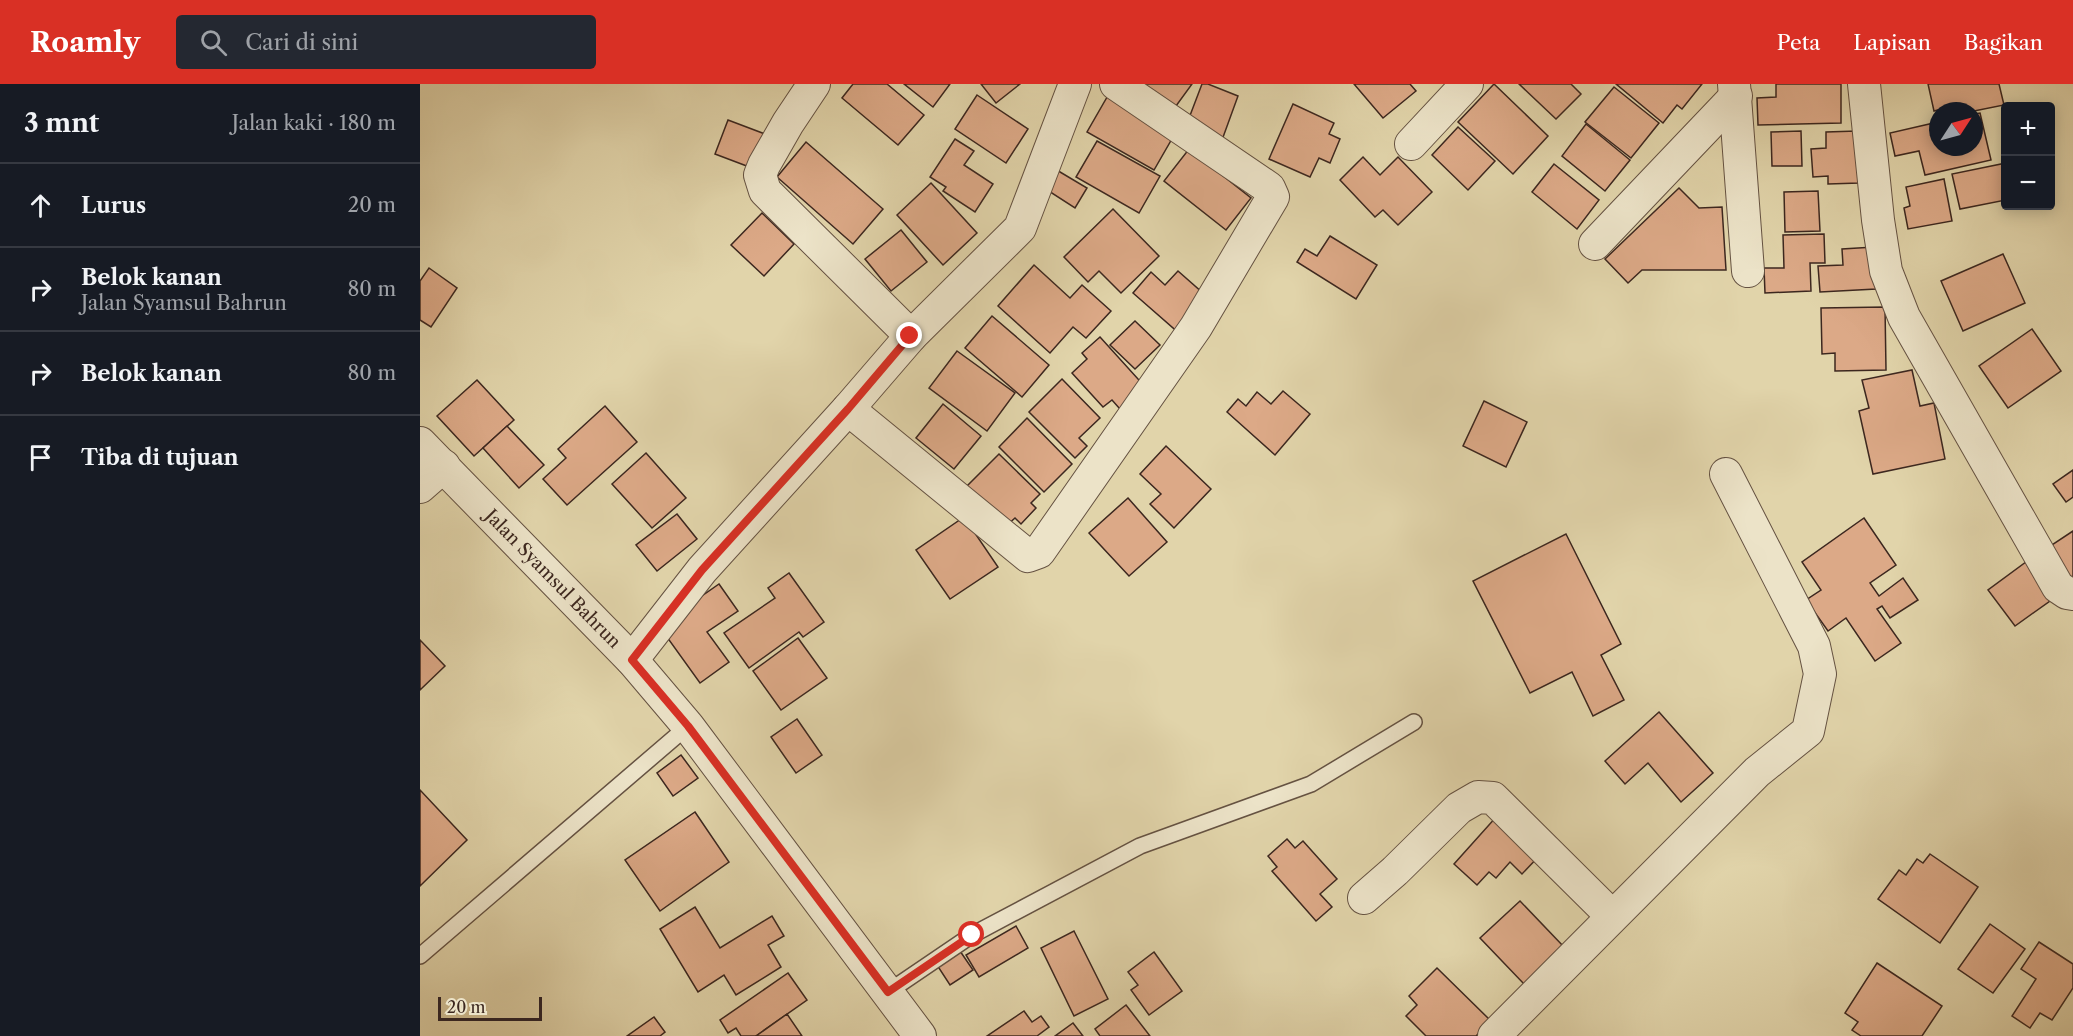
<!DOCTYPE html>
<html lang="id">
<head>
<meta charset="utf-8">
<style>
	:root { --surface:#171b24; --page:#242831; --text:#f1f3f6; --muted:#9ea1a6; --line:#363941; --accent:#d93025 }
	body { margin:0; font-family:"Libre Caslon Text",serif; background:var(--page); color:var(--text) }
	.controls { position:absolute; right:18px; top:18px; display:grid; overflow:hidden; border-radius:6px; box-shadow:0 3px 15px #0003 }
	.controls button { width:54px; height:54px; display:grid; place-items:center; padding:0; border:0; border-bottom:2px solid var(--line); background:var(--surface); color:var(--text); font:30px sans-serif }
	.compass { position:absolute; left:1509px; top:18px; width:54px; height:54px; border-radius:50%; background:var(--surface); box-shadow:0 3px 15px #0003; rotate:54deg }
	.scale { position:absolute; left:18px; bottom:15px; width:104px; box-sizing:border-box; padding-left:6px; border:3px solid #3c271f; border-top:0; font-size:16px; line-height:21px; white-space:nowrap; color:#3c271f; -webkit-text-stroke:4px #ece3c8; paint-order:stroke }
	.stop { position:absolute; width:18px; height:18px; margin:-14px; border:4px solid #d93025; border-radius:50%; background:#fff }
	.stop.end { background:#d93025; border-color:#fff; box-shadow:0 2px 6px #0008 }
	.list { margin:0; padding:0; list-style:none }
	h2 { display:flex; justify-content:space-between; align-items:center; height:78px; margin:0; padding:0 24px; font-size:26px }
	h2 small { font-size:20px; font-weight:400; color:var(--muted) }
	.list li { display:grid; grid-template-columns:39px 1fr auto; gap:18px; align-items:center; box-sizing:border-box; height:84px; padding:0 24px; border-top:2px solid var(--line) }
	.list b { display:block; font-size:22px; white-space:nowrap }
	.list p { margin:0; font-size:20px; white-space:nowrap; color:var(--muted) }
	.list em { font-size:20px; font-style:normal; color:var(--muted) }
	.icon { flex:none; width:33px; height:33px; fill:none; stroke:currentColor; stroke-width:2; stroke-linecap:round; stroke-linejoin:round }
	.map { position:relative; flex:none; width:1653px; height:952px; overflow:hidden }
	header { display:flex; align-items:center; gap:36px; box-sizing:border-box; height:84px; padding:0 30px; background:var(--accent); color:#fff }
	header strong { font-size:28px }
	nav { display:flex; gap:33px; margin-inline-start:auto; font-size:21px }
	.search { width:420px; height:54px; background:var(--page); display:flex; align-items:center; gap:15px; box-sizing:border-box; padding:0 21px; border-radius:6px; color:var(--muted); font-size:22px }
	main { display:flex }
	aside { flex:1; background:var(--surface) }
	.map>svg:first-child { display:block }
	.building { fill:#dca987; stroke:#3c271f; stroke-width:1.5 }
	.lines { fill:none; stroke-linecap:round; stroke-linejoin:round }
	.lane-casing { stroke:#655242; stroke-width:18 }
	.street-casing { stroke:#655242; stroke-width:34 }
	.lane { stroke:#ece3c8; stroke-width:15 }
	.street { stroke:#ece3c8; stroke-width:32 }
	.route { stroke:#d93025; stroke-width:8 }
	.labels { text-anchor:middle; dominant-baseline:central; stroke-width:4.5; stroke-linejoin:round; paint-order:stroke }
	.street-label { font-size:18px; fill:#3c271f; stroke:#ece3c8 }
</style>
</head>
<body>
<header>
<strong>Roamly</strong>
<div class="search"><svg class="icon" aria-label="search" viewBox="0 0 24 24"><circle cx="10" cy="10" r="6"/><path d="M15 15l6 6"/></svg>Cari di sini</div>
<nav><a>Peta</a><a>Lapisan</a><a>Bagikan</a></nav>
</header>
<main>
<aside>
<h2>3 mnt<small>Jalan kaki · 180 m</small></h2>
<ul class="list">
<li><svg class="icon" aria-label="ahead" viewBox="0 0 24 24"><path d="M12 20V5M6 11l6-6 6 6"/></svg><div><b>Lurus</b></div><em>20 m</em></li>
<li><svg class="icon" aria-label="right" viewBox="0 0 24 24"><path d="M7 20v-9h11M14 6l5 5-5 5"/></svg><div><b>Belok kanan</b><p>Jalan Syamsul Bahrun</p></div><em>80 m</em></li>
<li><svg class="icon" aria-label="right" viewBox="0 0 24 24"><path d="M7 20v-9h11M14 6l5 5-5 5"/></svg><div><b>Belok kanan</b></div><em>80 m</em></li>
<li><svg class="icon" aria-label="arrive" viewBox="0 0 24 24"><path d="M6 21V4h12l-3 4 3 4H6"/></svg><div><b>Tiba di tujuan</b></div></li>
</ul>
</aside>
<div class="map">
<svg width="1653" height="952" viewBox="0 0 1653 952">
	<rect width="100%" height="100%" fill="#e1d4aa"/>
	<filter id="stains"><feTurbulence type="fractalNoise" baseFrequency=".00333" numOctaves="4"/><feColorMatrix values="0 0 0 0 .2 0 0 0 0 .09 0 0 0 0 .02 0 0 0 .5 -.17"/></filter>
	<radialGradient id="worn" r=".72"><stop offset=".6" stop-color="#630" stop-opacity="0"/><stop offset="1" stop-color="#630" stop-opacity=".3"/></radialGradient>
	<g class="building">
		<polygon points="433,0 467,0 504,31 478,61 422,14"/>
		<polygon points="484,0 530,0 513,23"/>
		<polygon points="561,0 600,0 576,19"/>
		<polygon points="724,0 772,0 756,22"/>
		<polygon points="782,0 788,0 818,12 802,56 766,42"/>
		<polygon points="934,0 990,0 996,7 963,34"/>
		<polygon points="1074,0 1128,52 1093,90 1038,38"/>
		<polygon points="1099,0 1151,0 1161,10 1136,35"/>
		<polygon points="1196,0 1282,0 1262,25 1257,21 1243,39"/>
		<polygon points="1356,0 1421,0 1421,39 1338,41 1337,14 1356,13"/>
		<polygon points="1508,0 1579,0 1584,21 1554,27 1526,27 1525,24 1514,27"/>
		<polygon points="1194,3 1239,39 1211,74 1165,38"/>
		<polygon points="690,8 757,46 734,86 667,48"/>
		<polygon points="557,11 608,45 586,79 535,45"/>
		<polygon points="873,20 914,39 909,50 920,55 910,79 899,74 890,93 849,75"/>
		<polygon points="1560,29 1571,76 1505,91 1499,67 1475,72 1470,49 1518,38 1518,63 1554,63 1554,30"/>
		<polygon points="308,36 345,50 332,84 295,70"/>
		<polygon points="1166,40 1210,76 1185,107 1142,72"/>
		<polygon points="1038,43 1075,77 1048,106 1012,71"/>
		<polygon points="1381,47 1382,82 1352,82 1351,48"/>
		<polygon points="1437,47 1439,99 1408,100 1408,92 1393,93 1391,65 1406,64 1406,48"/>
		<polygon points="535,55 554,67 544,81 573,100 555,128 523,107 526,103 510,93"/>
		<polygon points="677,57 740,92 719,129 656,93"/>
		<polygon points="386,58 463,125 433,160 357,93"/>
		<polygon points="769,65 831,114 806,146 744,97"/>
		<polygon points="943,73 960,91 978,73 1012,108 978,141 963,126 955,133 920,96"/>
		<polygon points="1586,79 1586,116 1540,125 1532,90"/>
		<polygon points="1134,80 1179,116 1157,145 1112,108"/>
		<polygon points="635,85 667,104 655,124 624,104"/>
		<polygon points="1524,95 1532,137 1488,145 1484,124 1490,122 1486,103"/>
		<polygon points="511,99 557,149 523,181 477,131"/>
		<polygon points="1259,104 1279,124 1302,123 1306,186 1222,186 1208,199 1185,175"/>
		<polygon points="1398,107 1400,147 1365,148 1364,108"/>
		<polygon points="693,125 739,172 701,209 679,187 668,198 644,173"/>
		<polygon points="342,129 374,160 344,192 311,161"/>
		<polygon points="481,146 507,178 471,207 445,175"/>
		<polygon points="1404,150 1405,179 1390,179 1391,207 1345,209 1344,184 1364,184 1363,151"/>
		<polygon points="910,152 957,181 936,215 877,178 885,165 897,172"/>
		<polygon points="1454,163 1456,205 1400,208 1398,182 1423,181 1422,165"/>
		<polygon points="1583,170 1605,219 1543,247 1521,197"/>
		<polygon points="614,181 650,214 662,201 691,227 666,254 653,243 630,269 578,222"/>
		<polygon points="9,184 37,204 11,243 0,236 0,197"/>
		<polygon points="758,187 784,210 760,250 713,209 731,188 745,201"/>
		<polygon points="1465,223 1466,286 1415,287 1415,269 1402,270 1401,224"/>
		<polygon points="572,232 629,281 602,313 545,264"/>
		<polygon points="715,237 740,261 715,285 690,261"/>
		<polygon points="1612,245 1641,287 1588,324 1559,282"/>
		<polygon points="680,253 728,306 700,325 692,316 683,323 652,289 667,275 662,269"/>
		<polygon points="537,267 595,309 567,347 509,304"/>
		<polygon points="1492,286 1500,322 1514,319 1525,375 1453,390 1439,327 1449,324 1442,296"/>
		<polygon points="642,295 680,334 659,354 667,362 655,374 609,328"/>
		<polygon points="57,296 94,336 54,372 17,332"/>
		<polygon points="863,307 890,330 855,371 807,328 818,315 826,322 837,308 851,320"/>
		<polygon points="1064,317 1107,338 1086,383 1043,362"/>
		<polygon points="523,320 561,352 534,385 496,354"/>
		<polygon points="185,322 217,358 147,421 123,395 146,374 138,365"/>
		<polygon points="607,334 652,380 624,408 579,363"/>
		<polygon points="87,342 124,381 99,404 63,364"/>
		<polygon points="746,362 791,405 754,444 730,420 741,410 720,390"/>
		<polygon points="226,369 266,414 232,444 192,400"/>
		<polygon points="579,370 620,410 611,419 616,424 601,440 595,434 585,443 545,404"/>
		<polygon points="1653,386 1653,413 1646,418 1633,400"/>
		<polygon points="708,414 747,458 709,492 669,449"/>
		<polygon points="257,430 277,455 237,487 216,461"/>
		<polygon points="544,433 578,483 530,515 496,466"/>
		<polygon points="1444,434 1476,481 1450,499 1459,512 1483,494 1498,516 1470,534 1462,522 1457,525 1481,559 1455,577 1426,534 1408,547 1386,516 1401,506 1382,478"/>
		<polygon points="1653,447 1653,496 1626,465"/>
		<polygon points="1146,450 1201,560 1181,571 1204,616 1173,632 1152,588 1110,609 1053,497"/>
		<polygon points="1610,475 1637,512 1595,542 1568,506"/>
		<polygon points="369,489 404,538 383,553 379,548 329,584 304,549 355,514 348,504"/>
		<polygon points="299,500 318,527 287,548 309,578 280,599 239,542"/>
		<polygon points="378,554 407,594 361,626 333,587"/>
		<polygon points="0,556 25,582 0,606"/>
		<polygon points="1239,628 1293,689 1261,718 1228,679 1205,700 1185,677"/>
		<polygon points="377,635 402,671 376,689 351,653"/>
		<polygon points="261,671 278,694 253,712 237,689"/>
		<polygon points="0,706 47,756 0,802"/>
		<polygon points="275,728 309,778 240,827 205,776"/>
		<polygon points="1077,732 1120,771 1102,790 1090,778 1076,794 1069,788 1057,801 1034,780"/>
		<polygon points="867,755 875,764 883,757 917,795 900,810 912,823 896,837 852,787 857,783 848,772"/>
		<polygon points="1510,770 1558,803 1520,859 1458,815 1479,786 1486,791 1497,775 1503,779"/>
		<polygon points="1100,817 1144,863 1104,900 1060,854"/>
		<polygon points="275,823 300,864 352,832 364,852 348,861 361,883 316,911 304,891 278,908 240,845"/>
		<polygon points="1570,840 1605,865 1573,909 1538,885"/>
		<polygon points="596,842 608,864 559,893 546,871"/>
		<polygon points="654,847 688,915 654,932 621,864"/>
		<polygon points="1619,858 1653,880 1653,904 1632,936 1620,929 1610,944 1592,932 1616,895 1601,885"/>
		<polygon points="540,867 553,886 530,901 517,881"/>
		<polygon points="734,868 762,907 729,931 711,906 718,901 708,888"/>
		<polygon points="1457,879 1522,922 1502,952 1441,952 1432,946 1438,938 1425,929"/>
		<polygon points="1017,884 1071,937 1056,952 1006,952 986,932 997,921 989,912"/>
		<polygon points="368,889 387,916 336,952 321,952 316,944 308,949 300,936"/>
		<polygon points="706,921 730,952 680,952 675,945"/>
		<polygon points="604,927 612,938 621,932 629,943 617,952 567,952"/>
		<polygon points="367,930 382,952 336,952"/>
		<polygon points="234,933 245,948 240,952 207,952"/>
		<polygon points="653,939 663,952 635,952"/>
	</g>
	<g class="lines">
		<defs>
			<g id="lane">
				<polyline points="0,872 268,642"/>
				<polyline points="468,908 552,851 720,762 891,700 994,638"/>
			</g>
			<g id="street">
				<polyline points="394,0 368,39 344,81 340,91 345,107 491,252"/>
				<polyline points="1314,0 1328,187"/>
				<polyline points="1444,0 1458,136 1466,187 1484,233 1638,503 1647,509 1653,510"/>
				<polyline points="991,60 1047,0"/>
				<polyline points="1175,160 1316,12"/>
				<polyline points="428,325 608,472 619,468 776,243 853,113 849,104 696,0"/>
				<path id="s1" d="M 0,359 L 212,576 L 268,642 L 500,952"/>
				<polyline points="0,403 24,382"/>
				<polyline points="212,576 282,486 428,325 491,252 600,144 655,0"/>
				<polyline points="944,814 975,787 1039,724 1058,713 1073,714 1192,832"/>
				<polyline points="1074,952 1337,688 1388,647 1400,590 1394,562 1306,390"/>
			</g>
		</defs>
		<use href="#lane" class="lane-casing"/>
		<use href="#street" class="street-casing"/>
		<use href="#lane" class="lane"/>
		<use href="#street" class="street"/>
	</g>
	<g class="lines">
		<polyline class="route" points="490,252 428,325 282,486 212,576 268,642 468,908 552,851"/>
	</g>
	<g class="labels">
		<g class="street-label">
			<text stroke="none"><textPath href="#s1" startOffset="190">Jalan Syamsul Bahrun</textPath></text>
		</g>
	</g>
	<rect width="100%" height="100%" filter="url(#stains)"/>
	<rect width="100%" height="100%" fill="url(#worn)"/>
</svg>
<div class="controls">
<button>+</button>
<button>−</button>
</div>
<svg class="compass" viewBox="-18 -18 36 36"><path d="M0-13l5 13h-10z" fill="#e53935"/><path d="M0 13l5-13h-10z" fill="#9ea1a6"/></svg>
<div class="scale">20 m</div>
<div class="stop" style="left:552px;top:851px"></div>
<div class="stop end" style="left:490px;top:252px"></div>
</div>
</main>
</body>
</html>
